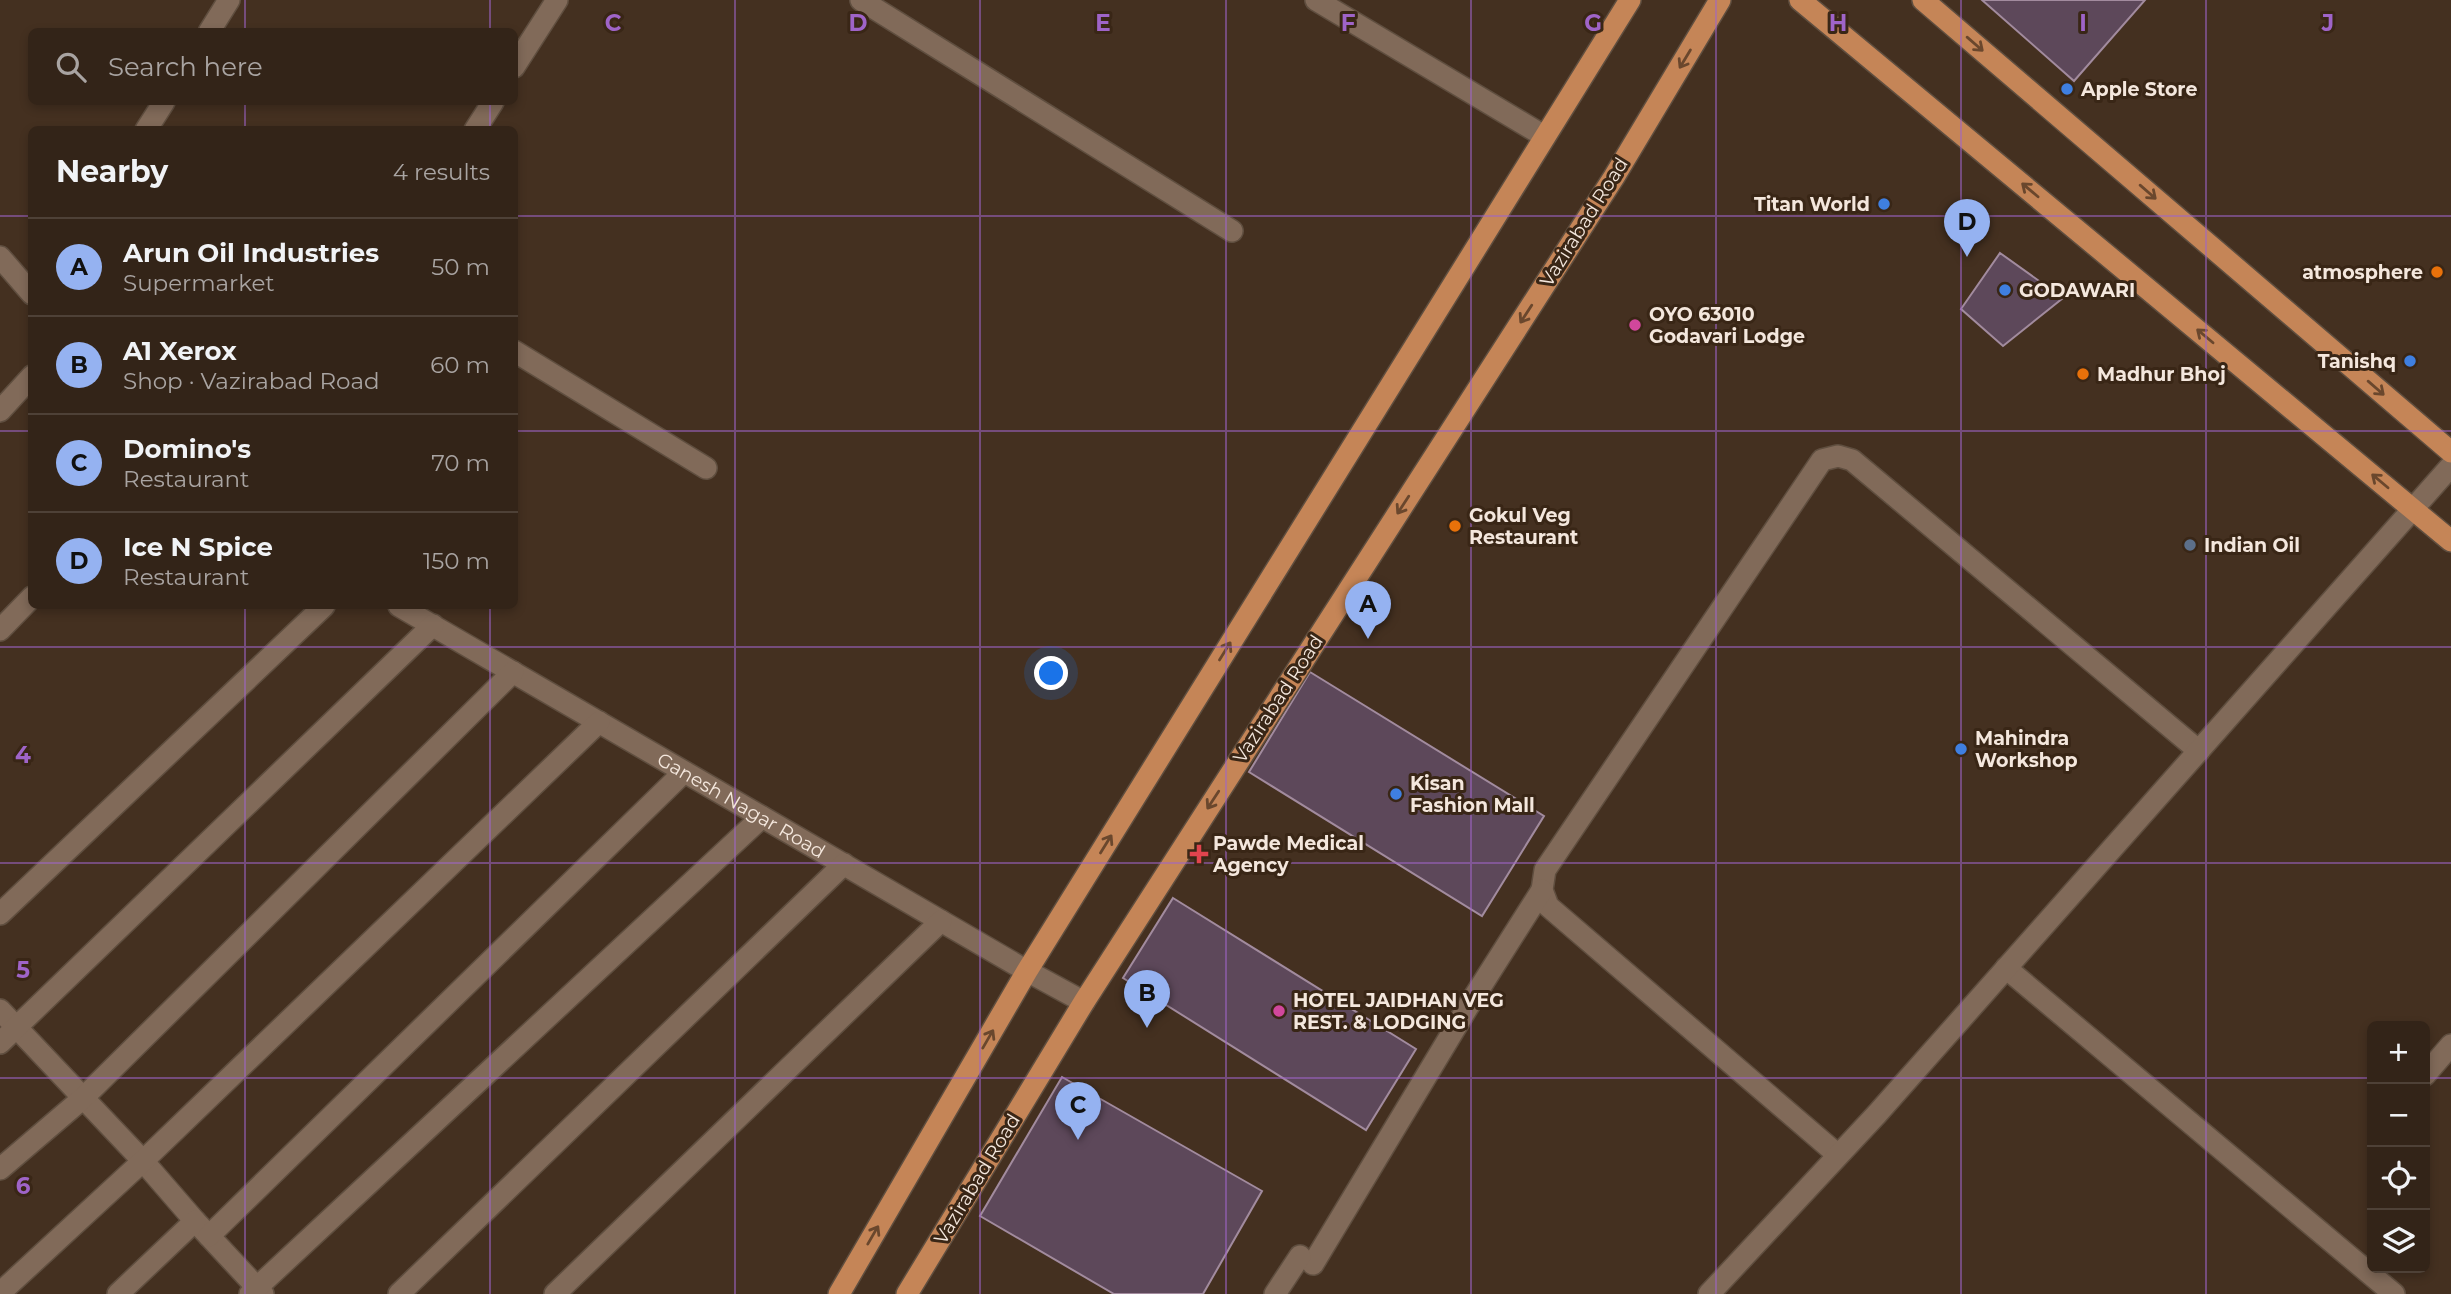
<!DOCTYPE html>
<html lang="en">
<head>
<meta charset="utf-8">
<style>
	:root { --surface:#332418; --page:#3e3025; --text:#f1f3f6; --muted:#a9a4a2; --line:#4e4137; --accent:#95b2f1 }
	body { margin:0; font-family:Montserrat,sans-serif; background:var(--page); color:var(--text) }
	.controls { position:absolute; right:21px; bottom:21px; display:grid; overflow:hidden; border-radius:10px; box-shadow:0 4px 10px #0003 }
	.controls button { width:63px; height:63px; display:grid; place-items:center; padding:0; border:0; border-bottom:2px solid var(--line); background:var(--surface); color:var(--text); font:35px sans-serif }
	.you { position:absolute; left:1052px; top:674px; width:24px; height:24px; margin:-18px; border:5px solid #fff; border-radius:50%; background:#1a73e8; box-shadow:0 0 0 10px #1a73e833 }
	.badge { display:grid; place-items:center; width:46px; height:46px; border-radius:50%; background:var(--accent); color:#111; font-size:23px; font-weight:700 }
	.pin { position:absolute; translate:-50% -58px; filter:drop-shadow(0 2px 4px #0008) }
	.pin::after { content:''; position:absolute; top:37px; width:24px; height:21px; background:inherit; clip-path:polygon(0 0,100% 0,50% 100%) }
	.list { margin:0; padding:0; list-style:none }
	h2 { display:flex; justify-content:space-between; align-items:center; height:91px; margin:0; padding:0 28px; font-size:30px }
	h2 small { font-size:23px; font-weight:400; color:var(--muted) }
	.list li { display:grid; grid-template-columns:46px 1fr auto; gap:21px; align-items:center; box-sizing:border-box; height:98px; padding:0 28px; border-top:2px solid var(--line) }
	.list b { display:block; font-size:26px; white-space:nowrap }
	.list p { margin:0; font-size:23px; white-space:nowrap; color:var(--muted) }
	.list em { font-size:23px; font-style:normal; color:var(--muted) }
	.icon { flex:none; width:38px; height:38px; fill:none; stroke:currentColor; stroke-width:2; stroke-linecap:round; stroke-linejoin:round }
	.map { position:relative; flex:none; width:2451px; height:1294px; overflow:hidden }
	.search { position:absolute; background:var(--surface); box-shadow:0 4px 10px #0003; left:28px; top:28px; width:490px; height:77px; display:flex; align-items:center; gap:18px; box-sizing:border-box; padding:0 24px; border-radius:10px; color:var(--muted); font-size:26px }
	.panel { position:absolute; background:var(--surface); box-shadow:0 4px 10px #0003; left:28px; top:126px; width:490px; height:483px; border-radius:10px }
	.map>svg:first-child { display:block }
	.building { fill:#5d485a; stroke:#a28b9e; stroke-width:2 }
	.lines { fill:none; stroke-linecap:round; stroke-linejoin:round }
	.minor-casing { stroke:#5f4e3f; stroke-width:24 }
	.major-casing { stroke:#5f4e3f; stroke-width:24 }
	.minor { stroke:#816a59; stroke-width:21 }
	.major { stroke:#c58557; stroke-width:21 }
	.oneway { stroke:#6a472d }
	.grid { fill:none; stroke:#9f64c8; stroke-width:2; stroke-opacity:0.55 }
	.shop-dot { fill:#3f7fe0; stroke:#392616; stroke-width:2.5 }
	.food-dot { fill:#e8710a; stroke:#392616; stroke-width:2.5 }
	.hotel-dot { fill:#d1479c; stroke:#392616; stroke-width:2.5 }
	.service-dot { fill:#5c6f8a; stroke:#392616; stroke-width:2.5 }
	.health-dot { fill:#e0444e; stroke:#392616; stroke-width:2.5 }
	.labels { text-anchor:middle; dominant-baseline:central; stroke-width:6; stroke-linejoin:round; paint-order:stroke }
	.poi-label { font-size:19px; font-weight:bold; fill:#f4e7dd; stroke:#392616; text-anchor:start }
	.street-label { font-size:19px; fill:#f4e7dd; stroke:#392616 }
	.grid-label { font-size:23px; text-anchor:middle; font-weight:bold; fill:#9f64c8; stroke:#392616; stroke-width:6; stroke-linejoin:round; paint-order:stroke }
</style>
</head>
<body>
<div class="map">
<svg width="2451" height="1294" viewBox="0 0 2451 1294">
	<rect width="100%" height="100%" fill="#443020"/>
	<g class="building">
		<polygon points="1982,0 2145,0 2074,81"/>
		<polygon points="2000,253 2063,298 2003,346 1961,309"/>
		<polygon points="1310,672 1544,816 1482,916 1249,772"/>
		<polygon points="1173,898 1416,1049 1366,1130 1123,978"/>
		<polygon points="1062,1077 1262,1191 1203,1294 1114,1294 980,1216"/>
	</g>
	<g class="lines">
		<defs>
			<g id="minor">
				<polyline points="861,0 1232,231"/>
				<polyline points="1316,0 1544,136"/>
				<polyline points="209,32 229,0"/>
				<polyline points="514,67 557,0"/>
				<polyline points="146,130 164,102"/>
				<polyline points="475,130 493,102"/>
				<polyline points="0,257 32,294"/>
				<polyline points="514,351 706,468"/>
				<polyline points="0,411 32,376"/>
				<path id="s1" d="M 399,606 L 1027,971 L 1084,1002"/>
				<polyline points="0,630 32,597"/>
				<polyline points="0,914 324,606"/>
				<polyline points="2006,968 2394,1294"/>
				<polyline points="0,1010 143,1161 195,1221 263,1294"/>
				<polyline points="0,1043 433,625"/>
				<polyline points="2425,1075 2451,1045"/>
				<polyline points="1838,1155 1548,906 1542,890 1545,870 1822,460 1838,456 1852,460 2199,751"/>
				<polyline points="0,1169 82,1099 513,672"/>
				<polyline points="209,1236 684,772"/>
				<polyline points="1313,1264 1469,1005 1542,890"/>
				<polyline points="0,1293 143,1161 599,722"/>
				<polyline points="118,1294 195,1221"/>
				<polyline points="250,1294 762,817"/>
				<polyline points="399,1294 844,864"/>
				<polyline points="555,1294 941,921"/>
				<polyline points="1275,1294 1300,1256"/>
				<polyline points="1709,1294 1877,1114 2451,466"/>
			</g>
			<g id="major">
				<polyline points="1800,0 2451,541"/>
				<polyline points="1923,0 2451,452"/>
				<polyline points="839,1294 1027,971 1630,0"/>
				<polyline points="907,1294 1084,1002 1614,177 1720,0"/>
			</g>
		</defs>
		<use href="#minor" class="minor-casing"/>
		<use href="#major" class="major-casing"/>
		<use href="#minor" class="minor"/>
		<use href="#major" class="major"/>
	</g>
	<defs><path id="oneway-shaft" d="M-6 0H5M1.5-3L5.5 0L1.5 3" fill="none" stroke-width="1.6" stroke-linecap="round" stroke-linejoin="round" transform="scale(1.75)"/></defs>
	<g class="oneway">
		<use href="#oneway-shaft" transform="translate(1975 44) rotate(41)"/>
		<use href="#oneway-shaft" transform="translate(1685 59) rotate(121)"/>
		<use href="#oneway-shaft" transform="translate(2030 190) rotate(-140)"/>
		<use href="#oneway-shaft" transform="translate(2148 192) rotate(41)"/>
		<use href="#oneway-shaft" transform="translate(1526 314) rotate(123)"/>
		<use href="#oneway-shaft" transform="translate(2205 336) rotate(-140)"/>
		<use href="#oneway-shaft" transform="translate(2376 388) rotate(41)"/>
		<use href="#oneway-shaft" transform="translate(2380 481) rotate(-140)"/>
		<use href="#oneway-shaft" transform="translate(1403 505) rotate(123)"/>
		<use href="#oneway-shaft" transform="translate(1225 651) rotate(-58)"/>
		<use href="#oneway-shaft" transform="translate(1213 800) rotate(123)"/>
		<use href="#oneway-shaft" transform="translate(1106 844) rotate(-58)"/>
		<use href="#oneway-shaft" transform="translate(988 1039) rotate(-60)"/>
		<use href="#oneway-shaft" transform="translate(873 1235) rotate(-60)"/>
	</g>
	<path class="grid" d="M 245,0 L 245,32M 490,0 L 490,32M 735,0 L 735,1294M 980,0 L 980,1294M 1226,0 L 1226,1294M 1471,0 L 1471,1294M 1716,0 L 1716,1294M 1961,0 L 1961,1294M 2206,0 L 2206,1294M 245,102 L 245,130M 490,102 L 490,130M 0,216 L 32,216M 514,216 L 2451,216M 0,431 L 32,431M 514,431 L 2451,431M 245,606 L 245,1294M 490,606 L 490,1294M 0,647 L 2451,647M 0,863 L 2451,863M 0,1078 L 2372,1078M 2425,1078 L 2451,1078"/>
	<g class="shop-dot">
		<circle cx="2067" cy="89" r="7"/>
		<circle cx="1884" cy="204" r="7"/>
		<circle cx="2005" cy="290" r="7"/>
		<circle cx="2410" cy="361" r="7"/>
		<circle cx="1961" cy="749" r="7"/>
		<circle cx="1396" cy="794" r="7"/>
	</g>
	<g class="food-dot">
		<circle cx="2437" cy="272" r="7"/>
		<circle cx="2083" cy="374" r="7"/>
		<circle cx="1455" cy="526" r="7"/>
	</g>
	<g class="hotel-dot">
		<circle cx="1635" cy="325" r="7"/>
		<circle cx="1279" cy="1011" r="7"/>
	</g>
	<circle class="service-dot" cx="2190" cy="545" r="7"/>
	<path class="health-dot" d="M1195.5 843.5h7v7h7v7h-7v7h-7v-7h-7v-7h7z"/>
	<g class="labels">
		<g class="poi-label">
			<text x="2081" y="89">Apple Store</text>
			<text x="1870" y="204" text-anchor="end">Titan World</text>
			<text x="2423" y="272" text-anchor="end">atmosphere</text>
			<text x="2019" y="290">GODAWARI</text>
			<text x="1649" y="314">OYO 63010<tspan x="1649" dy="22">Godavari Lodge</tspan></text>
			<text x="2396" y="361" text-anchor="end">Tanishq</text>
			<text x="2097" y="374">Madhur Bhoj</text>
			<text x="1469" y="515">Gokul Veg<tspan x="1469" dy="22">Restaurant</tspan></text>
			<text x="2204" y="545">Indian Oil</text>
			<text x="1975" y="738">Mahindra<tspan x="1975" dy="22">Workshop</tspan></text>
			<text x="1410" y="783">Kisan<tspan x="1410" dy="22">Fashion Mall</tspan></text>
			<text x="1213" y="843">Pawde Medical<tspan x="1213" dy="22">Agency</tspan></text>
			<text x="1293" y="1000">HOTEL JAIDHAN VEG<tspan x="1293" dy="22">REST. &amp; LODGING</tspan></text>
		</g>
		<g class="street-label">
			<text transform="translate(1584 222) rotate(-58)">Vazirabad Road</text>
			<text transform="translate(1278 699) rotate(-57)">Vazirabad Road</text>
			<text stroke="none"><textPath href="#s1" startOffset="396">Ganesh Nagar Road</textPath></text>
			<text transform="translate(977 1179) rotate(-59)">Vazirabad Road</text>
		</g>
	</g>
	<g class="grid-label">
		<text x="613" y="31">C</text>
		<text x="858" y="31">D</text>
		<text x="1103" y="31">E</text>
		<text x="1348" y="31">F</text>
		<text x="1593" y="31">G</text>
		<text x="1838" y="31">H</text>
		<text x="2083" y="31">I</text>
		<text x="2328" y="31">J</text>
		<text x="23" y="763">4</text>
		<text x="23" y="978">5</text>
		<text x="23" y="1194">6</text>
	</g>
</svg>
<div class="controls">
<button>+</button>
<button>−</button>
<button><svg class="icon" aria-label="locate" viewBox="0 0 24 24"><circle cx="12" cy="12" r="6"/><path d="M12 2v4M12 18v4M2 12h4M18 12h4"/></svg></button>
<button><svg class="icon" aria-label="layers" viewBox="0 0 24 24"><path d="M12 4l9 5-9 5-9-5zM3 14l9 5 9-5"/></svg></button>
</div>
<div class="you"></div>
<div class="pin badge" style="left:1368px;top:639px">A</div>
<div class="pin badge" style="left:1147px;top:1028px">B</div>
<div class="pin badge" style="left:1078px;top:1140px">C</div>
<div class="pin badge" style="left:1967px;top:257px">D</div>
<div class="search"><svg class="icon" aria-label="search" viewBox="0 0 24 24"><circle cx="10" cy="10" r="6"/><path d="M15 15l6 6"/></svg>Search here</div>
<section class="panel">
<h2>Nearby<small>4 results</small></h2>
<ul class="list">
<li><span class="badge">A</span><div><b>Arun Oil Industries</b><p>Supermarket</p></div><em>50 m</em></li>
<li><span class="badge">B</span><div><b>A1 Xerox</b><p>Shop · Vazirabad Road</p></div><em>60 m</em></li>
<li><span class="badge">C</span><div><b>Domino's</b><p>Restaurant</p></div><em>70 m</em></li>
<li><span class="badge">D</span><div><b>Ice N Spice</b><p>Restaurant</p></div><em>150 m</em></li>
</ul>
</section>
</div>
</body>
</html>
